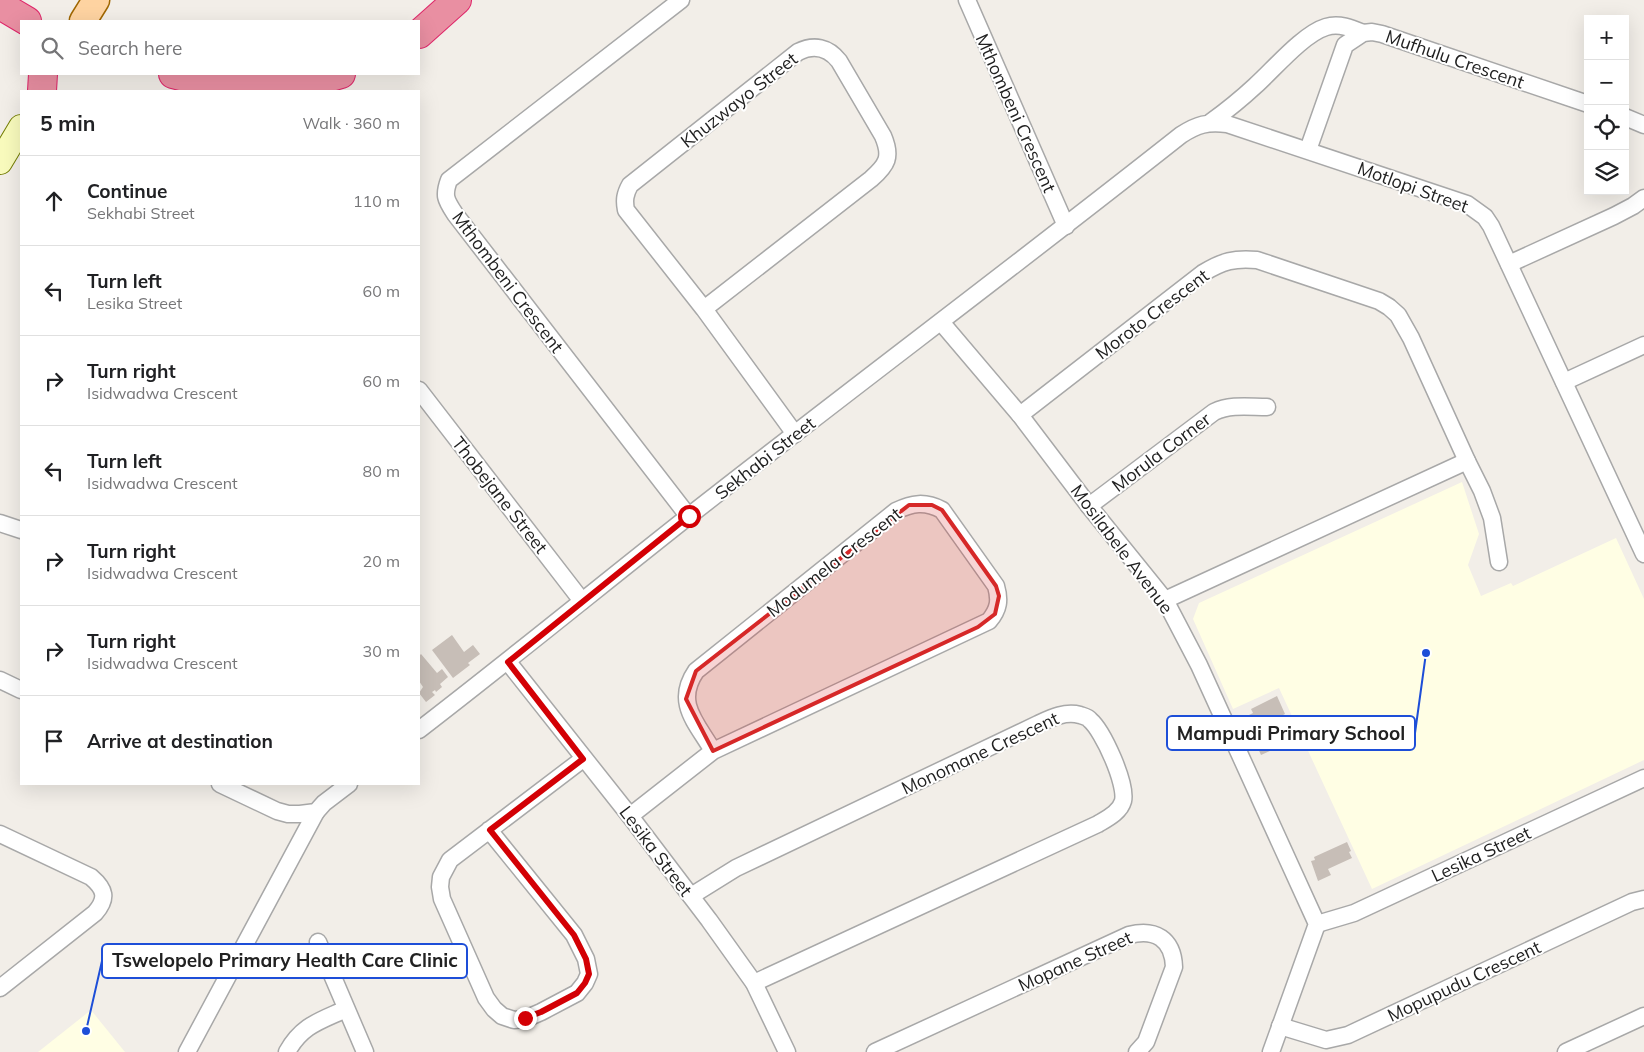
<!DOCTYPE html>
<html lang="en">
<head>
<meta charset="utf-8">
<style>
	:root { --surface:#fff; --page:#f6f6f6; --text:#202124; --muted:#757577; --line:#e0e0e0 }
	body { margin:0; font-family:Mulish,sans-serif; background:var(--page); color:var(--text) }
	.controls { position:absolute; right:15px; top:15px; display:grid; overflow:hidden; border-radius:0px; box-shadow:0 5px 20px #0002 }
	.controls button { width:45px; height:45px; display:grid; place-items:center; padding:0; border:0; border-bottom:1px solid var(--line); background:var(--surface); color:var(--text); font:25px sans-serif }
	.stop { position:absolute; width:15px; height:15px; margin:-11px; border:4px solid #d30005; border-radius:50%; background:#fff }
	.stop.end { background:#d30005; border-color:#fff; box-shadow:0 1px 5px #0008 }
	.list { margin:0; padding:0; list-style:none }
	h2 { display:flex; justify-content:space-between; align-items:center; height:65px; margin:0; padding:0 20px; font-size:21px }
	h2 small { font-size:16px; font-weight:400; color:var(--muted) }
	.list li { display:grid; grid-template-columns:32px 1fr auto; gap:15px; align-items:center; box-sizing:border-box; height:90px; padding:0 20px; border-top:1px solid var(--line) }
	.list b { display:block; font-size:19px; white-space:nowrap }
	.list p { margin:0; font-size:16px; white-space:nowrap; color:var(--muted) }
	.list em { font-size:16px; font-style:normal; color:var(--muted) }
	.icon { flex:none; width:28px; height:28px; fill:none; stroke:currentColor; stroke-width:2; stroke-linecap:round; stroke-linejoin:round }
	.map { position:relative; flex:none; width:1644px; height:1052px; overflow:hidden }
	.search { position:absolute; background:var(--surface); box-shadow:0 5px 20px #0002; left:20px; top:20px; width:400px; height:55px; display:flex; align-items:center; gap:12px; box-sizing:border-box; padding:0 18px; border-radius:0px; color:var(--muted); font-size:19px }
	.panel { position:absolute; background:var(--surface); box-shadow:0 5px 20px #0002; left:20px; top:90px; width:400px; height:695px; border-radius:0px }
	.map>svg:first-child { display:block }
	.education { fill:#fffee4 }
	.building { fill:#c7beb7 }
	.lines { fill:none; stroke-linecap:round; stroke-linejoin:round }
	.street-casing { stroke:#a8a8a8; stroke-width:19 }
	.secondary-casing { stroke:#747e03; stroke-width:26 }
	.primary-casing { stroke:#9f6600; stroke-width:29 }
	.highway-casing { stroke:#df2569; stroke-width:30 }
	.street { stroke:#fff; stroke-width:16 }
	.secondary { stroke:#f9fbbd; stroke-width:24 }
	.primary { stroke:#fed3a1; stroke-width:26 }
	.highway { stroke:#e98fa2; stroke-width:28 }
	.route { stroke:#d30005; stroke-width:6 }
	.marked { fill:#d62828; fill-opacity:0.2; stroke:#d62828; stroke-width:4; stroke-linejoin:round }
	.labels { text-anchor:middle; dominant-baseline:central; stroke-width:4; stroke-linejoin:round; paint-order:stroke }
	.street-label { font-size:18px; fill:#212121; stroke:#fff }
	.leader { fill:none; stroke:#1d4ed8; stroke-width:2 }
	.callout-dot { fill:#1d4ed8; stroke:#fff; stroke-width:2 }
	.callout { fill:#fff; stroke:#1d4ed8; stroke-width:2 }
	.callout-label { font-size:19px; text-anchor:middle; font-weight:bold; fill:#212121 }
</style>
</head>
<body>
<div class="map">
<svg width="1644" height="1052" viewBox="0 0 1644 1052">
	<rect width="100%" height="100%" fill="#f2eee8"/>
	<g class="education">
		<polygon points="1462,482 1479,534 1468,565 1481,596 1511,583 1513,586 1616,538 1644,599 1644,760 1372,889 1279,688 1233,709 1193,619 1199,603"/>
		<polygon points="91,1010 125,1052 38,1052"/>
	</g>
	<g class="building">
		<polygon points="452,635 464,652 473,645 480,654 468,663 470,665 453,678 432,650"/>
		<polygon points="421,654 437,673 442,669 448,677 440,684 442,687 436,692 435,690 432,692 435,695 426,702 419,693 423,687 419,681 419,656"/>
		<polygon points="1277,696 1285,714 1257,729 1249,715 1253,713 1251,709"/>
		<polygon points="1289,716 1293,725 1290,726 1292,731 1285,734 1289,742 1261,755 1256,744 1260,742 1258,739 1274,732 1270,724"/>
		<polygon points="1347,842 1351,851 1349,852 1352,858 1328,869 1331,875 1318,881 1311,861 1315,860 1314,857"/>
	</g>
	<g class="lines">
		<defs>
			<g id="street">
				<path d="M 681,0 L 449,180 C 443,196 446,200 455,214 L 689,517"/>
				<polyline points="967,0 1066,226"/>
				<polyline points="1625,117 1644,125"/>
				<path d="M 1211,122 C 1226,111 1241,99 1255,86 C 1273,70 1303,34 1326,27 C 1339,23 1351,28 1363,33"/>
				<polyline points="1308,150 1345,45 1363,33 1372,32 1382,34 1588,104"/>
				<polyline points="1509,264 1614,216 1633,206 1644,198"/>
				<path d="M 704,309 L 871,179 C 887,165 892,157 883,136 L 839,61 C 828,47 814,44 798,52 L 630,185 C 625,194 624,200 626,210 L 704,309 L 795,434"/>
				<polyline points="941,322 1020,415 1089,506 1165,600 1199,665 1317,924 1271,1052"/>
				<polyline points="1564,382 1644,345"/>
				<polyline points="419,390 582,601"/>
				<path d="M 1020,415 L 1203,273 C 1223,261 1234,258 1257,260 L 1379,301 L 1389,307 L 1398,315 L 1411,338 L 1467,461 L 1482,491 L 1492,518 L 1499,562"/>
				<path d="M 1089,506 L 1214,412 C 1231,404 1249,407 1267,407"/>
				<polyline points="0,523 21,530"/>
				<polyline points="1165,600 1467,461"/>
				<polyline points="508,662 630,816 709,920 754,983 787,1052"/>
				<polyline points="0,680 21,690"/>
				<path d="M 419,730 C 510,660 599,587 689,516 C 852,388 1018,264 1181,135 C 1198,124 1207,122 1227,124 L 1467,204 L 1485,217 L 1491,226 L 1644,554"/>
				<polyline points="220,784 277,811 288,814 300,814 316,812 324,803 349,784"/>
				<path d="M 630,816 L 713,751 L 989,621 C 999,609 1000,600 996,586 L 942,510 C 925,501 912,503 896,511 L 696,671 C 674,703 697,723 713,751"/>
				<polyline points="489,830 574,935 586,959 589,974 585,983 577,993 541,1012 525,1019 514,1020 502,1016 494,1009 486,998 442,899 440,887 441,877 450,860 583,759"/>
				<path d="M 0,834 L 91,877 C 105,889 108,898 95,913 L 0,988"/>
				<path d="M 691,896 L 736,868 L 1038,724 C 1051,718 1065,711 1080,715 C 1083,716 1088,717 1090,720 C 1103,731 1127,784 1123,801 C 1120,812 1108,818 1098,824 L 754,983"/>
				<polyline points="1317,924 1354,913 1644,778"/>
				<polyline points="318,942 365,1052"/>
				<polyline points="1280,1026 1326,1040 1348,1035 1632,902 1644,899"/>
				<polyline points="187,1052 316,812"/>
				<path d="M 287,1052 C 302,1025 320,1021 346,1009"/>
				<path d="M 875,1052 L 1129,935 C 1155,928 1173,939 1174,967 L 1146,1042 L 1137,1052"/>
				<polyline points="1566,1052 1644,1016"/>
			</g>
			<polyline id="secondary" points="0,162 21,127"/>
			<polyline id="primary" points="83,21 96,0"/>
			<g id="highway">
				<polyline points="0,5 27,21"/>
				<polyline points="419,34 457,0"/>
				<path d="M 173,74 C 229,90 285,93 341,74"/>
				<polyline points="42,91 43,74"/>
			</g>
		</defs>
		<use href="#street" class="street-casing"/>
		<use href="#secondary" class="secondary-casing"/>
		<use href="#primary" class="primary-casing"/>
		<use href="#highway" class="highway-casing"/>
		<use href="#street" class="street"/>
		<use href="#secondary" class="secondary"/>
		<use href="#primary" class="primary"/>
		<use href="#highway" class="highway"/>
	</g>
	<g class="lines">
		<polyline class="route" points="525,1018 541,1012 577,993 585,983 589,974 586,959 574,935 490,830 583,759 508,662 689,516"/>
	</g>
	<path class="marked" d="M 909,505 L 932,505 L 942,510 L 996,586 L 999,596 L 995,614 L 978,627 L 713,751 L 686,699 L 696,671 Z"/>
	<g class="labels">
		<g class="street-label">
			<text transform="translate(1455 59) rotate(19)">Mufhulu Crescent</text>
			<text transform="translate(739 100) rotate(-38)">Khuzwayo Street</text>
			<text transform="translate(1016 113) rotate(66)">Mthombeni Crescent</text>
			<text transform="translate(1413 187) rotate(20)">Motlopi Street</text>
			<text transform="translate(508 282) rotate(53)">Mthombeni Crescent</text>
			<text transform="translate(1152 314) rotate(-37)">Moroto Crescent</text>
			<text transform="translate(1161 452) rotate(-37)">Morula Corner</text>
			<text transform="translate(765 458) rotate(-38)">Sekhabi Street</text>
			<text transform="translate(500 495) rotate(52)">Thobejane Street</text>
			<text transform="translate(1122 549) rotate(53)">Mosilabele Avenue</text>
			<text transform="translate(834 562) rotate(-38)">Modumela Crescent</text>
			<text transform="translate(980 753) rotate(-25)">Monomane Crescent</text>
			<text transform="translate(656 851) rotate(53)">Lesika Street</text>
			<text transform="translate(1481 854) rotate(-25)">Lesika Street</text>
			<text transform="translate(1075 961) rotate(-24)">Mopane Street</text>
			<text transform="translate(1464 981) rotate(-25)">Mopupudu Crescent</text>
		</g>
	</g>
	<path class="leader" d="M1426 653L1415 733M86 1031L102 961"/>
	<g class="callout-dot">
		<circle cx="1426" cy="653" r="5"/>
		<circle cx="86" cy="1031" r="5"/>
	</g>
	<g class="callout">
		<rect x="1167" y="716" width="248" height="34" rx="5"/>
		<rect x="102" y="944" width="365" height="34" rx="5"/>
	</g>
	<g class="callout-label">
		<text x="1291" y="740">Mampudi Primary School</text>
		<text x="285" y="967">Tswelopelo Primary Health Care Clinic</text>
	</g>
</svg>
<div class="controls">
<button>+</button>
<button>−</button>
<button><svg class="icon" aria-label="locate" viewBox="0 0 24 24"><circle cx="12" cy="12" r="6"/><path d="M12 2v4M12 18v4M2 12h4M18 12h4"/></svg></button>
<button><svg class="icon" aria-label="layers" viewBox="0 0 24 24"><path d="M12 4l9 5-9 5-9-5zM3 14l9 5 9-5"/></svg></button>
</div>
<div class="stop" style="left:689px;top:516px"></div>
<div class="stop end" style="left:525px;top:1018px"></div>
<div class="search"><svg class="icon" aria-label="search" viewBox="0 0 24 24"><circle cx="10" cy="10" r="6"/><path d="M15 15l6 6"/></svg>Search here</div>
<section class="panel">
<h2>5 min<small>Walk · 360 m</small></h2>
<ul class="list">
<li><svg class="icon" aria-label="ahead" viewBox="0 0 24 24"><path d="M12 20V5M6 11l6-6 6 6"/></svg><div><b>Continue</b><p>Sekhabi Street</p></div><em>110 m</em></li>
<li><svg class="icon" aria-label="left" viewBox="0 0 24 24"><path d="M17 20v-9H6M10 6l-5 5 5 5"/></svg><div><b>Turn left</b><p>Lesika Street</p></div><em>60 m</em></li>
<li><svg class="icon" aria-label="right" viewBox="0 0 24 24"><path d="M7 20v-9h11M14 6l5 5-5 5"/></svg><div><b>Turn right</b><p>Isidwadwa Crescent</p></div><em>60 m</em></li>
<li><svg class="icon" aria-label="left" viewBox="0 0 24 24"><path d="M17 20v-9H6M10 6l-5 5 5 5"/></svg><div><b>Turn left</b><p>Isidwadwa Crescent</p></div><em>80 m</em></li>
<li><svg class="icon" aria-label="right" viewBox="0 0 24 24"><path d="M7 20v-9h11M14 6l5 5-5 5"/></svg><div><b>Turn right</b><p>Isidwadwa Crescent</p></div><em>20 m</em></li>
<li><svg class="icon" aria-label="right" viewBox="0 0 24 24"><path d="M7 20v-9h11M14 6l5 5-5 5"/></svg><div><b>Turn right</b><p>Isidwadwa Crescent</p></div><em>30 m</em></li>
<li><svg class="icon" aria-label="arrive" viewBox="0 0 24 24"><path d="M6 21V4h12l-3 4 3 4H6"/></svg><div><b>Arrive at destination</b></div></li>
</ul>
</section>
</div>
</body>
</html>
